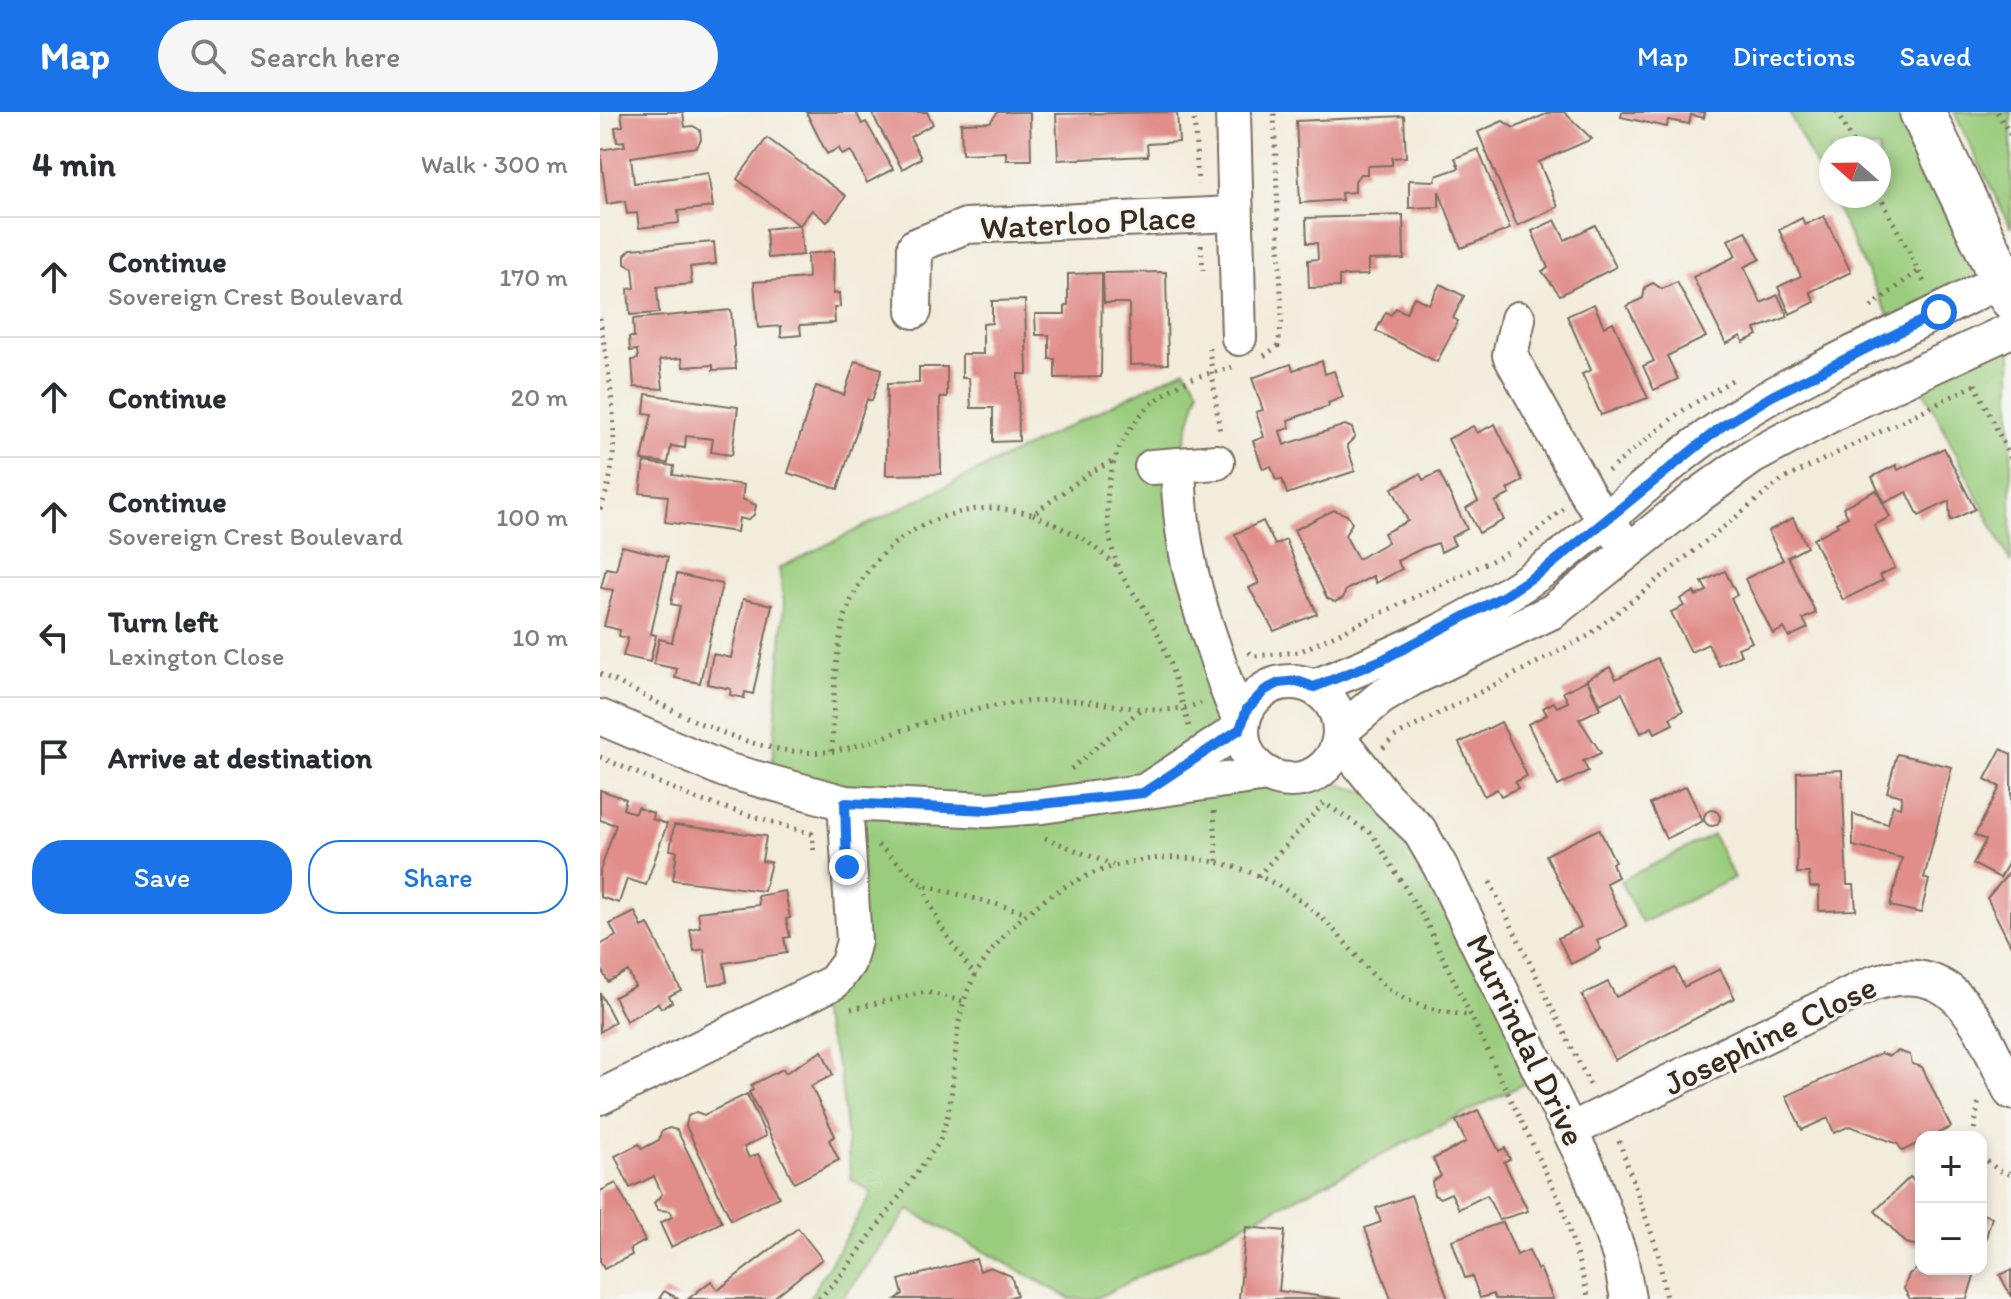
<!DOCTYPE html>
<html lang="en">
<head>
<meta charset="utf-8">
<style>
	:root { --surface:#fff; --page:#f7f7f7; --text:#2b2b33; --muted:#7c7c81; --line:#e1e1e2; --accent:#1a73e8 }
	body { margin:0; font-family:Itim,sans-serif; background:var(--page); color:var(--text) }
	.controls { position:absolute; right:24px; bottom:24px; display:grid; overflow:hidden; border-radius:16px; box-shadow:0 4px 12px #0003 }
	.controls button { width:72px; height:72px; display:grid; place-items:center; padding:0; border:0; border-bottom:2px solid var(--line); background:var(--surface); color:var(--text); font:40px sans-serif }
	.compass { position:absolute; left:1219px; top:24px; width:72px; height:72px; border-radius:50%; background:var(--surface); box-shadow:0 4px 12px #0003; rotate:290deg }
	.stop { position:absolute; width:24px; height:24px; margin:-18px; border:6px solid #1a73e8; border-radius:50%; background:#fff }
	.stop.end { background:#1a73e8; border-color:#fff; box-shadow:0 2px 8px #0008 }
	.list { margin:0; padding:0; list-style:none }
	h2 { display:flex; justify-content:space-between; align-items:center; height:104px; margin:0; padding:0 32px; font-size:34px }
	h2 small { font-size:26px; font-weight:400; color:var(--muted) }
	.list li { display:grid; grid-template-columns:52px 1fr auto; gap:24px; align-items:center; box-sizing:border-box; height:120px; padding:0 32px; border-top:2px solid var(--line) }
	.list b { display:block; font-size:30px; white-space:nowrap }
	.list p { margin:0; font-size:26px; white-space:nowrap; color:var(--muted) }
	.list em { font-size:26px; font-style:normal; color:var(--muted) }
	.actions { display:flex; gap:16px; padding:24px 32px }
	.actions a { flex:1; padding:18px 0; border:2px solid var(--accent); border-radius:32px; text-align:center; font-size:28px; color:var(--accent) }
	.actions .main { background:var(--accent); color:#fff }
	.icon { flex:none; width:44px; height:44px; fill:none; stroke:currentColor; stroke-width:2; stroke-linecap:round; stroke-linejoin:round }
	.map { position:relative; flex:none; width:1411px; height:1187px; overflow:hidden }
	header { display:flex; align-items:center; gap:48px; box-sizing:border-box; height:112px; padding:0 40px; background:var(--accent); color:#fff }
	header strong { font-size:38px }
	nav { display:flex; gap:44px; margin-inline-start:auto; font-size:28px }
	.search { width:560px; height:72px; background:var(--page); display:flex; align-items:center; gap:20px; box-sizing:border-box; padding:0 28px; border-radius:44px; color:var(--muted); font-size:30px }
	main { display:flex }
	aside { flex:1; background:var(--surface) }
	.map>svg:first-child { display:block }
	.green { fill:#99cc7c; stroke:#6a7b4d; stroke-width:2; fill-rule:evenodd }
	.building { fill:#e18d8a }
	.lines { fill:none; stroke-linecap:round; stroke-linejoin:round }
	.minor-casing { stroke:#7b6e60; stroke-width:38 }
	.primary-casing { stroke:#7b6e60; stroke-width:48 }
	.path { stroke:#7b6e60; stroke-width:5; stroke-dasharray:2 6; stroke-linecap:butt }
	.minor { stroke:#fff; stroke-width:34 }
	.primary { stroke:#fff; stroke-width:44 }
	.route { stroke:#1a73e8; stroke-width:10 }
	.labels { text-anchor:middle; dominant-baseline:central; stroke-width:6; stroke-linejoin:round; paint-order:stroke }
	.street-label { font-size:34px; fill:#3b2a1e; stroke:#f6f6f2 }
</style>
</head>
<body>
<header>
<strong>Map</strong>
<div class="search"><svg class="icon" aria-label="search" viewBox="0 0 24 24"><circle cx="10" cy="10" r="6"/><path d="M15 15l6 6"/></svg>Search here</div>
<nav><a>Map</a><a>Directions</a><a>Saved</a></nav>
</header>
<main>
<aside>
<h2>4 min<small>Walk · 300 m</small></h2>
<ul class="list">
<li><svg class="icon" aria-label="ahead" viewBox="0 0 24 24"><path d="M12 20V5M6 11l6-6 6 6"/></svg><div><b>Continue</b><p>Sovereign Crest Boulevard</p></div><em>170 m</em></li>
<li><svg class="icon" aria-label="ahead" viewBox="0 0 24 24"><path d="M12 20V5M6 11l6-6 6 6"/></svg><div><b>Continue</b></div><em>20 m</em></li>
<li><svg class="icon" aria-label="ahead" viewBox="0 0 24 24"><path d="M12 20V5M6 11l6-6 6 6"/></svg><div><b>Continue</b><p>Sovereign Crest Boulevard</p></div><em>100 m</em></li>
<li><svg class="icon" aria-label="left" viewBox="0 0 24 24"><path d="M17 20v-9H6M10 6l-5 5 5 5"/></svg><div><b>Turn left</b><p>Lexington Close</p></div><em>10 m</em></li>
<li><svg class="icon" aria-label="arrive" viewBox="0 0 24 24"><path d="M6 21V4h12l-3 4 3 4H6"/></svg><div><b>Arrive at destination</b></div></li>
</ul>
<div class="actions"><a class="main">Save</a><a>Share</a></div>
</aside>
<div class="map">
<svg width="1411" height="1187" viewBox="0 0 1411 1187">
	<rect width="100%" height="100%" fill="#f6f6f2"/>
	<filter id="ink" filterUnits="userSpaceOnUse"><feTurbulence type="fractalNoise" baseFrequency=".0125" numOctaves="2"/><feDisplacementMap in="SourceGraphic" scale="16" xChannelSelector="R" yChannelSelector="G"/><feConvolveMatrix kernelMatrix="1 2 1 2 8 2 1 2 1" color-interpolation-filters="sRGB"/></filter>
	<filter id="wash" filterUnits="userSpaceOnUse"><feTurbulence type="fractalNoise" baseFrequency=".006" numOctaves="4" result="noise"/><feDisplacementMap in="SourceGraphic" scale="32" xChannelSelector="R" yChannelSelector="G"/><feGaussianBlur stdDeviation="1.8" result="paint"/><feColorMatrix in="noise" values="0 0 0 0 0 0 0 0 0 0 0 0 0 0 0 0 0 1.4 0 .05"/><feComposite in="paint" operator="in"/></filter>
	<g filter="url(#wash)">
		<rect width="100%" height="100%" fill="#f2ecdb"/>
		<g class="green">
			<path d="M 1189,0 L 1321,0 L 1403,166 L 1297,221 ZM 1231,36 L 1279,36 L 1279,84 L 1231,84 Z"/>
			<polygon points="1354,0 1411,0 1411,116"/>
			<polygon points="1411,218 1411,451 1316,262"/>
			<path d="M 585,257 L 599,277 L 578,353 L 641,609 C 644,636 652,664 684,668 C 692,669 701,665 709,666 C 735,669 761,679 787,687 L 943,962 L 495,1187 L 471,1187 L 309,1098 L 242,1187 L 209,1187 L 272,1081 L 251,1067 L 240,961 L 213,882 L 248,851 L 245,692 L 171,673 L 184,490 L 179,456 Z"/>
			<polygon points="1113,723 1134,766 1042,811 1020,769"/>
		</g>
		<g id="blocks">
			<g class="building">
				<polygon points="21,0 83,0 85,15 93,14 100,18 101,28 96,35 31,45 34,71 108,61 113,95 78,99 79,111 39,116 37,101 27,102 25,89 7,92 0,38 25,34 24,29 17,30 15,15 23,14"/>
				<polygon points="206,0 256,0 262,12 266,10 293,57 267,71 251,39 242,43 239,36 227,42"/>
				<polygon points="271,0 327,0 333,12 310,25 321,46 302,57"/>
				<polygon points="398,0 430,0 431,48 406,48 406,40 362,42 361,11 390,10"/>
				<polygon points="577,0 579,30 547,32 548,44 458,48 456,2"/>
				<polygon points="951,0 964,0 992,27 939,50 958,95 917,114 878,20 903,9 914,16"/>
				<polygon points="1022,0 1105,0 1104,6 1091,3 1089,12 1068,8 1067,15 1021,5"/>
				<polygon points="804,4 806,45 792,46 792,53 767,54 767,62 760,62 755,69 755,80 741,81 742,88 700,91 696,9"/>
				<polygon points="167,26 246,84 227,110 212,98 200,113 203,143 168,146 166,117 199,113 137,67"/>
				<polygon points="878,37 910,117 861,136 839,79 839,95 809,96 809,68 835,69 836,64 859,56 855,46"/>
				<polygon points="803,103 804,147 768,148 768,163 739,164 739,175 709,176 708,148 718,147 717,131 707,131 706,106"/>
				<polygon points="1224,104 1251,160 1210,180 1215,190 1190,202 1178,175 1201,164 1179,118 1202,106 1205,113"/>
				<polygon points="955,108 965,128 995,113 1016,155 960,183 942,159 948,156 932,119"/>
				<polygon points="1146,119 1160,147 1144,155 1161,191 1178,183 1188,205 1155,217 1158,223 1143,230 1141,224 1126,232 1093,165 1136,144 1128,128"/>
				<polygon points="114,130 116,152 90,155 92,172 57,175 59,201 30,203 28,177 35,176 33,156 25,152 25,143 31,137"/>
				<polygon points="234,139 233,182 239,181 240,195 234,196 235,211 200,213 201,223 181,225 181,214 158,216 154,170 208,166 207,142"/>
				<polygon points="566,160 568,252 530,253 529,191 504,191 503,161"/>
				<polygon points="502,161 501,265 455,266 455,247 449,247 449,223 436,223 435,202 465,202 465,194 468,193 468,162"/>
				<polygon points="1077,170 1106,225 1067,244 1078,267 1054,278 1043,254 1054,249 1027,194 1043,186 1045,175 1053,171 1062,177"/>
				<polygon points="840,172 864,184 853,206 858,209 837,250 776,219 786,200 791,203 796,196 806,201 814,185 829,192"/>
				<polygon points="425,188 427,262 418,262 419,329 393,330 393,296 371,296 369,266 362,266 362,242 383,242 383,212 392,211 392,189"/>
				<polygon points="994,192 1004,215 1013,210 1048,286 1001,303 982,262 991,258 967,204"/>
				<polygon points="131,198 136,257 113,258 113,253 83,255 82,246 60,248 63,277 34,275 32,248 38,247 37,238 30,239 29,225 34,225 33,207"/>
				<polygon points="255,249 282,257 272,289 267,287 238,377 188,361 216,274 244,283"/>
				<polygon points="722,249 725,262 734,259 743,285 728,291 729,294 688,308 690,316 680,319 684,333 745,313 752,316 755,325 747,333 755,359 687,382 682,367 676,368 671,354 663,357 653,329 664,325 656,300 663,298 652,266 691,252 693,258"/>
				<polygon points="319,255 347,255 347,285 340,285 341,362 286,363 287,272 319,271"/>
				<polygon points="46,282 138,295 132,343 111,340 113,327 86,324 85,336 71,334 68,351 42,348 52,302 44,301"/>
				<polygon points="895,312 923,369 907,377 910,382 895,390 904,408 879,421 866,396 878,389 848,327 873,314 877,321"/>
				<polygon points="1344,336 1375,397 1350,409 1349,389 1319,404 1307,380 1284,391 1272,365 1296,353 1298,358"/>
				<polygon points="44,350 74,354 73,363 144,373 142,387 156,393 154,403 147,408 139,406 137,420 65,410 68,384 40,381"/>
				<polygon points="839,360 867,417 851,425 855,433 841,440 838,431 823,436 797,449 802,457 776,471 773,464 746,478 743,486 735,490 727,486 694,418 734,398 747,403 752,411 745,423 758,447 788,430 784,421 808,409 792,376 820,362 823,368"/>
				<polygon points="1276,378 1290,405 1274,413 1295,456 1280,463 1283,468 1243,488 1213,427 1238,414 1236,411 1248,405 1243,395"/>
				<polygon points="1193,406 1207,435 1188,445 1216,501 1203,507 1208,516 1189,525 1184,516 1173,522 1145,467 1183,448 1168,419"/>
				<polygon points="663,409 675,433 686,428 717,502 674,519 649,476 659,471 635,422"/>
				<polygon points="22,434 68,445 51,522 56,523 50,550 23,544 28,526 19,524 20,518 4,514 13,478 1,476 6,456 16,458"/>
				<polygon points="1125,459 1137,483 1131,486 1152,530 1138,536 1141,543 1119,554 1108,532 1091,540 1071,500 1084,494 1080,487 1094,480 1096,484 1107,479 1102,470"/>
				<polygon points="77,462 122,472 100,571 75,566 77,557 54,552 59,527 72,530 80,494 71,492"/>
				<polygon points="143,487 172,493 153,582 145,580 144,586 130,583 131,577 107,572 113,542 131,546"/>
				<polygon points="1057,546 1083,599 1070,606 1073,612 1055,621 1052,615 1041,621 1022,581 1000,592 987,567 1010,555 1016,567"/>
				<polygon points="987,568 1000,597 979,607 1001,641 983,649 988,659 958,674 928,612 947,603 943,596 954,590 957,595 968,590 963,580"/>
				<polygon points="901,610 927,664 915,670 918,676 901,684 897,677 884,684 859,631"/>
				<polygon points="1401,637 1411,642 1411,746 1400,766 1373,752 1386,728 1375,723 1400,675 1385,667"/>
				<polygon points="1297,642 1352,655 1324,766 1329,768 1321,801 1290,794 1302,746 1253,734 1253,702 1288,712 1293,693 1300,695 1302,684 1287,680"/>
				<polygon points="1242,658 1247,773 1254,773 1256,798 1219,799 1219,775 1210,775 1209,761 1197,761 1197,660"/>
				<polygon points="1086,674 1103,709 1066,727 1050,692"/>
				<polygon points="0,678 26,687 23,697 35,701 37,695 53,701 52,707 67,712 46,773 27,767 19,791 0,785 0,759 16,713 0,708"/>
				<circle cx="1112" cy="706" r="8"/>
				<polygon points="74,713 166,724 162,749 171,750 164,779 73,768 77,739 70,738"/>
				<polygon points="999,717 1015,749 1012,751 1018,765 1006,771 1027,814 997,829 1001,837 971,852 958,826 981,815 946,743"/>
				<polygon points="1411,759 1411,834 1387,786"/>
				<polygon points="185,779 190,806 186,807 190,825 184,826 187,841 124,851 127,870 109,873 104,837 94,839 90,817 100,815 98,800 159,793 158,784"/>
				<polygon points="35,800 42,815 48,812 81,878 69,884 72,890 61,896 58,891 26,909 14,885 35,874 28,859 8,870 0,855 0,833 16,824 10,812"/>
				<polygon points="1075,856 1084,875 1120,857 1135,886 1015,948 982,883 1008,870 1016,885"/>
				<polygon points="0,881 15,910 0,920"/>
				<polygon points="222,939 233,963 211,974 235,1024 229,1028 239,1048 194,1071 149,980 153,978 151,973 183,957 185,961"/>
				<polygon points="1298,939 1310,943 1312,952 1322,955 1351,1015 1331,1025 1321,1025 1321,1030 1302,1039 1298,1032 1250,1014 1234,1021 1228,1006 1202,1018 1186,984 1281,941 1289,944"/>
				<polygon points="147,982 166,1024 144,1035 149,1046 158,1042 179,1085 131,1108 86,1014 88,1004 96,1000 104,1003"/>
				<polygon points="878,998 899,1039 905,1036 910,1047 904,1050 928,1099 899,1108 887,1083 859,1097 851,1081 840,1086 834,1083 832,1069 841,1064 833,1047 866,1030 856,1009"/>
				<polygon points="69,1016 77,1018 122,1110 71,1135 60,1111 72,1105 70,1099 58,1098 54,1091 62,1082 54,1064 30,1076 15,1044 39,1032 42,1037 59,1028 61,1020"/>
				<polygon points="1310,1065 1321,1076 1321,1135 1306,1131 1275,1099"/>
				<polygon points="16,1071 45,1129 30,1137 32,1143 4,1157 0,1149 0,1079"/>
				<polygon points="811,1083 848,1187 791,1187 765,1116 781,1110 776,1096"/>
				<polygon points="1381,1102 1392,1105 1382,1139 1381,1139"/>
				<polygon points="903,1110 917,1143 929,1138 937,1158 940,1156 953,1187 895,1187 893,1182 880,1186 872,1164 865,1166 852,1128"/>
				<polygon points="646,1115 685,1119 679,1179 741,1187 639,1187"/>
				<polygon points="198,1116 222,1147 172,1187 88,1187 111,1169 118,1178"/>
				<polygon points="376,1147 380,1159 390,1155 411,1164 417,1183 405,1187 296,1187 303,1182 299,1168"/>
				<polygon points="1321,1155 1332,1160 1376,1157 1367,1187 1310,1187 1304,1177 1309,1162"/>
				<polygon points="1411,1158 1411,1185 1400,1163"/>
				<polygon points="64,1179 79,1187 59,1187"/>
			</g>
		</g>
	</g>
	<g filter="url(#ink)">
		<use href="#blocks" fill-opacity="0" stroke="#7b6e60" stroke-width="2"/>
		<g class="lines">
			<defs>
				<g id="minor">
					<polyline points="633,0 639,226"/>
					<polyline points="314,199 315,134 366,114 633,102"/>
					<polyline points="918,207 910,243 989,385 1018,423"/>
					<path d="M 578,353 C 580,425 591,473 615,540 C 623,564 629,586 641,609"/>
					<polyline points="552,355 617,350"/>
					<circle cx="691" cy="619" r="49"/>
					<path d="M 714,575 C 794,543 876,507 946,456 C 1006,412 1059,357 1121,315 C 1211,254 1316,215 1411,162"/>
					<polyline points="0,605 125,658 245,691 387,698 442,694 667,662"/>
					<polyline points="740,620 780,586 811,567 953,499 1095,386 1152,345 1245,295 1411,218"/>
					<polyline points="740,628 787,687 819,718 840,754 989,1058 1020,1144 1028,1187"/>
					<polyline points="550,676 640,617"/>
					<polyline points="0,985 234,870 248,851 254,829 245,691"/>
					<path d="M 971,1018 L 1271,872 C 1359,843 1380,916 1411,980"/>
				</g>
				<polyline id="primary" points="1322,0 1411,185"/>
			</defs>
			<use href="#minor" class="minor-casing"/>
			<use href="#primary" class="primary-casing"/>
			<g class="path">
				<polyline points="594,0 598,72"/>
				<polyline points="1237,0 1255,36"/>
				<polyline points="1397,0 1411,24"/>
				<polyline points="1279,82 1326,174"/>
				<polyline points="601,133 603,159"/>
				<polyline points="1271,195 1318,159"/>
				<path d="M 0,206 C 9,269 26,337 0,398"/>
				<polyline points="609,236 620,322"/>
				<polyline points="664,244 678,234 682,208 674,0"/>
				<polyline points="1375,272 1411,347"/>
				<polyline points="1008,359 1079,301 1135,266"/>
				<polyline points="433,402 484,427 517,454"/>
				<polyline points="919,434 963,397"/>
				<polyline points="649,540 654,544 699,540 910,440"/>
				<path d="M 0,562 C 69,594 154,650 234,639 C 265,634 296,620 326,610 C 366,597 416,589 458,588 C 506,586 554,609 601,591"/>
				<path d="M 589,614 C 578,577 568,538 549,504 C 540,487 523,471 517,452 C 491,378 516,300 591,267 C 603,262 619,260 632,255"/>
				<polyline points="783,636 794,625 988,524 1182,368 1375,273"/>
				<path d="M 232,639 C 234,599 233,556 242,517 C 257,446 319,399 391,396 C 404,396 420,400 433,402 L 491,360 L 511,350"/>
				<polyline points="0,645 96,687 212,722 214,741"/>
				<polyline points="471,657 540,598"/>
				<polyline points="614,699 617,750"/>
				<polyline points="445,726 513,753"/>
				<polyline points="278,733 323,773 425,800"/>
				<polyline points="658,764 724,691 772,722 825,808 963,1096 989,1187"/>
				<polyline points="890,770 991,975"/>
				<polyline points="323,774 340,814 375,864"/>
				<polyline points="251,897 326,880 362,889"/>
				<polyline points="1373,1025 1379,987"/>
				<polyline points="1019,1029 1058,1140 1066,1187"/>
				<polyline points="1381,1044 1398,1058 1411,1062"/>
				<path d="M 219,1187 L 243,1161 L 338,1032 C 363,978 345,914 376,862 C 445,747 593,706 704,791 C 772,843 764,892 868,903"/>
			</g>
			<use href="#minor" class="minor"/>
			<use href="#primary" class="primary"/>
		</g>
	</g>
	<g class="lines" filter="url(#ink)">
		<polyline class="route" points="247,755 245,691 387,698 543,681 640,617 647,597 665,578 679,571 697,569 714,575 782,548 904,484 948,455 1121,315 1172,284 1339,200"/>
	</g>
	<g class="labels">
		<g class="street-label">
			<text transform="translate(488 110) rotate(-3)">Waterloo Place</text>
			<text transform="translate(1170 923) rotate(-26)">Josephine Close</text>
			<text transform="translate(926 928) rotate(64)">Murrindal Drive</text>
		</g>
	</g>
</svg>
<div class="controls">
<button>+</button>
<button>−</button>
</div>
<svg class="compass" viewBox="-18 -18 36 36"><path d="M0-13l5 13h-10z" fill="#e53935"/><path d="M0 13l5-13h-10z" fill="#7c7c81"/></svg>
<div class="stop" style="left:1339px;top:200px"></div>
<div class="stop end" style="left:247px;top:755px"></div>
</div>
</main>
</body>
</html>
